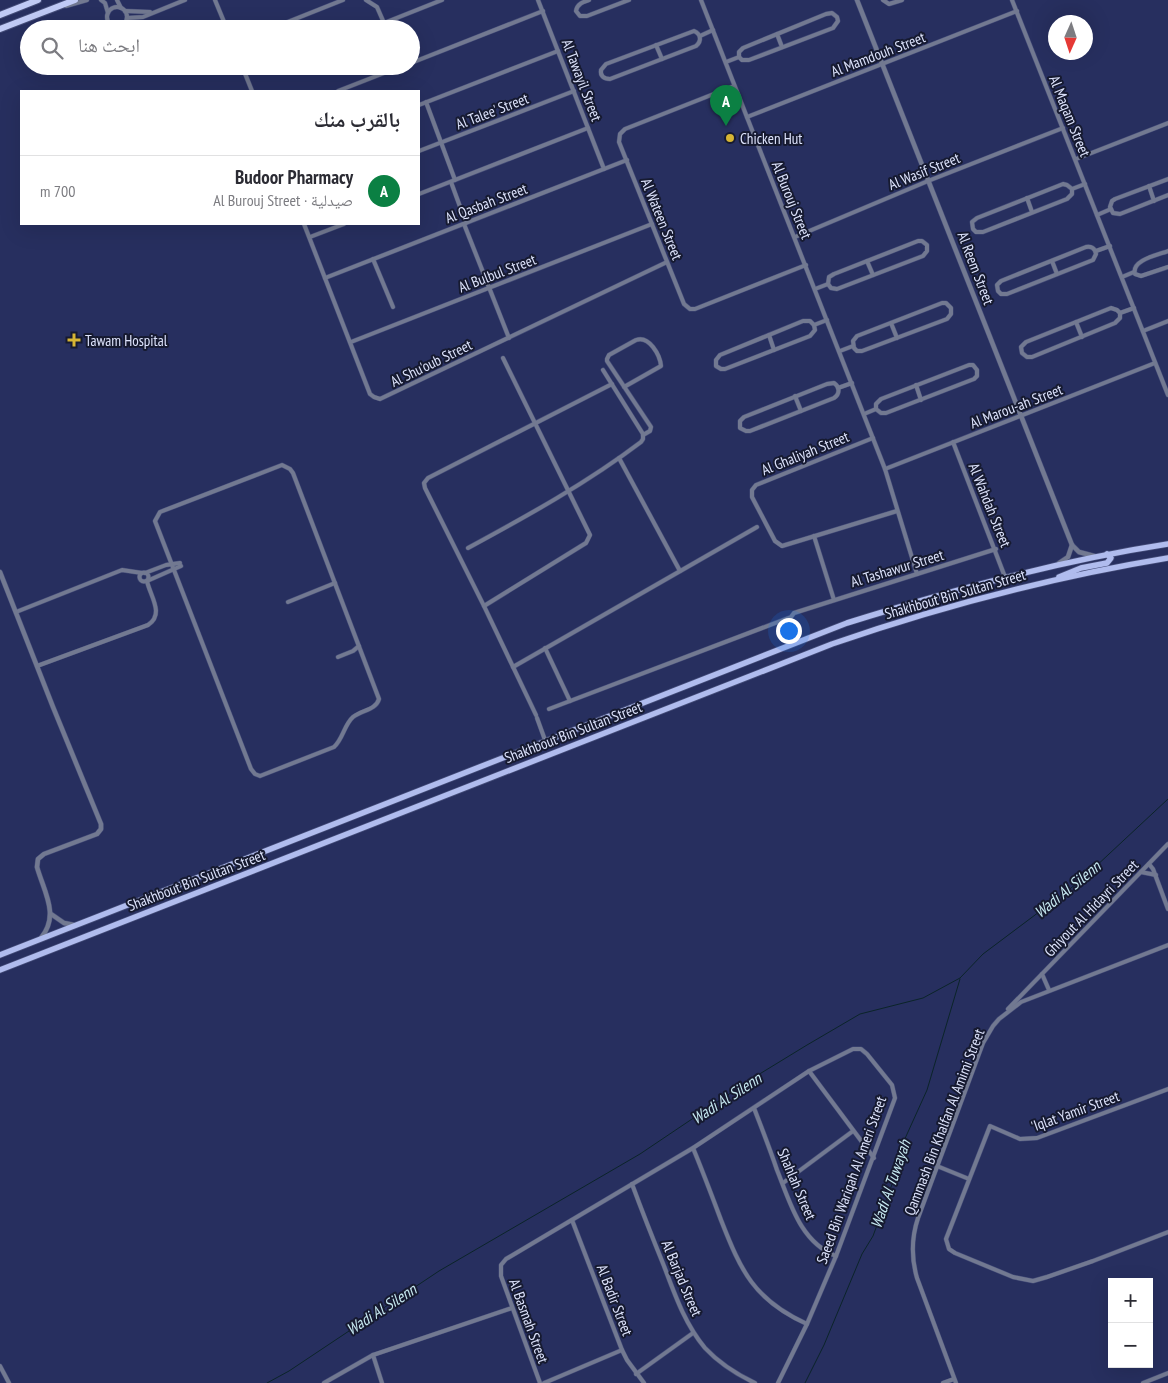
<!DOCTYPE html>
<html lang="ar">
<head>
<meta charset="utf-8">
<style>
	:root { --surface:#fff; --page:#f7f7f7; --text:#2b2b33; --muted:#7c7c81; --line:#e1e1e2; --accent:#0b8043 }
	body { margin:0; font-family:"PT Sans Narrow","Noto Naskh Arabic",sans-serif; background:var(--page); color:var(--text); direction:rtl }
	.controls { position:absolute; right:15px; bottom:15px; display:grid; overflow:hidden; border-radius:0px; box-shadow:0 5px 20px #0002 }
	.controls button { width:45px; height:45px; display:grid; place-items:center; padding:0; border:0; border-bottom:1px solid var(--line); background:var(--surface); color:var(--text); font:25px sans-serif }
	.compass { position:absolute; left:1048px; top:15px; width:45px; height:45px; border-radius:50%; background:var(--surface); box-shadow:0 5px 20px #0002; rotate:183deg }
	.you { position:absolute; left:788px; top:630px; width:18px; height:18px; margin:-12px; border:4px solid #fff; border-radius:50%; background:#1a73e8; box-shadow:0 0 0 8px #1a73e833 }
	.badge { display:grid; place-items:center; width:32px; height:32px; border-radius:50%; background:var(--accent); color:#fff; font-size:16px; font-weight:700 }
	.pin { position:absolute; translate:-50% -41px; filter:drop-shadow(0 1px 2px #0008) }
	.pin::after { content:''; position:absolute; top:26px; width:18px; height:15px; background:inherit; clip-path:polygon(0 0,100% 0,50% 100%) }
	.list { margin:0; padding:0; list-style:none }
	h2 { display:flex; justify-content:space-between; align-items:center; height:65px; margin:0; padding:0 20px; font-size:21px }
	h2 small { font-size:16px; font-weight:400; color:var(--muted) }
	.list li { display:grid; grid-template-columns:32px 1fr auto; gap:15px; align-items:center; box-sizing:border-box; height:70px; padding:0 20px; border-top:1px solid var(--line) }
	.list b { display:block; font-size:19px; white-space:nowrap }
	.list p { margin:0; font-size:16px; white-space:nowrap; color:var(--muted) }
	.list em { font-size:16px; font-style:normal; color:var(--muted) }
	.icon { flex:none; width:28px; height:28px; fill:none; stroke:currentColor; stroke-width:2; stroke-linecap:round; stroke-linejoin:round }
	.map { position:relative; flex:none; width:1168px; height:1383px; overflow:hidden; direction:ltr }
	.search { position:absolute; background:var(--surface); box-shadow:0 5px 20px #0002; left:20px; top:20px; width:400px; height:55px; display:flex; align-items:center; gap:12px; box-sizing:border-box; padding:0 18px; border-radius:28px; color:var(--muted); font-size:19px }
	.panel { position:absolute; background:var(--surface); box-shadow:0 5px 20px #0002; left:20px; top:90px; width:400px; height:135px; border-radius:0px; direction:rtl }
	.map>svg:first-child { display:block }
	.lines { fill:none; stroke-linecap:round; stroke-linejoin:round }
	.stream { stroke:#0b2429; stroke-width:1 }
	.minor-casing { stroke:#444c78; stroke-width:5 }
	.tertiary-casing { stroke:#444c78; stroke-width:5.5 }
	.primary-casing { stroke:#444c78; stroke-width:7 }
	.trunk-casing { stroke:#444c78; stroke-width:8 }
	.minor { stroke:#727991; stroke-width:4 }
	.tertiary { stroke:#727991; stroke-width:4.5 }
	.primary { stroke:#b0bcee; stroke-width:5.5 }
	.trunk { stroke:#c0caf5; stroke-width:6 }
	.poi-dot { fill:#d6b534; stroke:#161a30; stroke-width:2 }
	.labels { text-anchor:middle; dominant-baseline:central; stroke-width:4; stroke-linejoin:round; paint-order:stroke }
	.street-label { font-size:15px; fill:#dde3fc; stroke:#161a30 }
	.poi-label { font-size:15px; fill:#dde3fc; stroke:#161a30; text-anchor:start }
	.water-label { font-size:16px; font-style:italic; fill:#c7e9f1; stroke:#161a30 }
</style>
</head>
<body>
<div class="map">
<svg width="1168" height="1383" viewBox="0 0 1168 1383">
	<rect width="100%" height="100%" fill="#272f5f"/>
	<g class="lines">
		<g class="stream">
			<polyline points="267,1383 289,1371 439,1271 640,1154 753,1078 807,1045 860,1014 923,998 960,978 983,954 1079,882 1168,799"/>
			<polyline points="805,1383 824,1345 862,1254 873,1236 894,1179 903,1143 927,1090 960,979"/>
		</g>
		<defs>
			<g id="minor">
				<polyline points="101,0 105,3 108,13"/>
				<polyline points="117,0 121,8"/>
				<polyline points="215,0 227,29"/>
				<polyline points="366,0 377,7 384,23"/>
				<polyline points="538,0 604,169"/>
				<path d="M 589,0 C 583,2 577,4 576,11 L 580,16 L 587,16 L 629,0"/>
				<polyline points="701,0 885,469 917,574"/>
				<polyline points="883,0 889,4 902,0"/>
				<polyline points="1012,0 1168,395"/>
				<polyline points="66,6 87,0"/>
				<circle cx="117" cy="17" r="10"/>
				<polyline points="125,11 150,12"/>
				<polygon points="832,13 837,17 838,21 833,28 749,60 742,60 739,57 739,52 743,48 826,14"/>
				<polyline points="127,18 143,17 185,0"/>
				<polyline points="270,29 343,0"/>
				<polyline points="369,29 442,0"/>
				<path d="M 694,31 C 701,34 702,41 696,46 L 610,79 C 604,79 600,76 601,70 L 606,64 Z"/>
				<polyline points="777,34 782,47"/>
				<polyline points="700,36 713,30"/>
				<polyline points="656,45 662,59"/>
				<polyline points="726,62 739,57"/>
				<polyline points="411,63 543,11"/>
				<polyline points="242,66 252,91"/>
				<polyline points="734,86 625,129 620,134 619,142 684,304 690,309 695,309 806,265"/>
				<polyline points="338,91 402,66"/>
				<polyline points="426,102 455,180"/>
				<polyline points="419,105 558,51"/>
				<polyline points="747,117 1017,11"/>
				<polyline points="419,151 574,91"/>
				<polyline points="1076,159 1168,123"/>
				<polyline points="1168,179 1115,199 1112,201 1110,207 1113,213 1120,214 1168,195"/>
				<polyline points="451,182 466,223"/>
				<polygon points="1063,184 1067,185 1072,189 1072,194 1067,199 983,232 976,232 973,229 972,222 977,218"/>
				<polyline points="1149,186 1154,201"/>
				<polyline points="1072,189 1085,184"/>
				<polyline points="419,194 588,128"/>
				<polyline points="1027,198 1032,212"/>
				<polyline points="1097,215 1111,209"/>
				<polyline points="304,224 370,394 374,397 380,399 667,262"/>
				<polyline points="464,224 509,338"/>
				<polyline points="310,237 344,224"/>
				<polyline points="795,237 928,181 1063,128"/>
				<polygon points="918,241 922,241 927,245 927,251 923,256 837,289 831,288 828,284 829,277 834,274"/>
				<path d="M 1086,247 C 1091,246 1095,248 1096,254 L 1093,260 L 1007,294 L 1001,294 L 998,291 L 997,285 L 1001,281 Z"/>
				<polyline points="1096,251 1110,246"/>
				<path d="M 1168,251 C 1158,255 1131,260 1135,274 L 1141,276 L 1168,267"/>
				<polyline points="373,259 393,307"/>
				<polyline points="867,261 873,275"/>
				<polyline points="1052,261 1057,274"/>
				<polyline points="1122,277 1134,272"/>
				<polyline points="325,278 627,160"/>
				<polyline points="815,289 828,284"/>
				<polygon points="942,303 946,303 951,308 951,314 947,319 862,351 857,351 854,348 853,341 857,336"/>
				<polygon points="1111,308 1117,310 1120,313 1120,318 1115,323 1032,357 1027,357 1022,353 1021,347 1026,342"/>
				<polyline points="1120,313 1134,308"/>
				<polygon points="803,321 810,321 814,325 815,330 810,336 725,369 721,369 716,366 716,360 720,355"/>
				<polyline points="1076,322 1082,337"/>
				<polyline points="891,323 897,338"/>
				<polyline points="814,325 827,320"/>
				<polyline points="1143,331 1168,321"/>
				<polyline points="769,335 774,350"/>
				<polyline points="351,342 652,224"/>
				<polyline points="840,351 853,346"/>
				<polygon points="969,365 973,365 977,370 977,376 974,379 886,413 881,413 876,409 876,404 881,399"/>
				<path d="M 834,383 C 840,387 840,394 834,398 L 750,431 L 746,431 L 740,428 L 740,421 L 744,417 L 827,384 Z"/>
				<polyline points="916,385 921,400"/>
				<path d="M 624,387 L 661,366 C 660,355 649,335 636,340 L 609,355 L 607,359 L 607,361 L 651,427 L 650,431 L 643,435"/>
				<polyline points="838,388 852,383"/>
				<polyline points="795,396 801,411"/>
				<polyline points="864,414 876,409"/>
				<polyline points="873,438 756,485 752,490 752,497 775,541 782,546 897,511"/>
				<polyline points="953,442 1005,577"/>
				<polyline points="619,458 680,571"/>
				<path d="M 282,465 L 290,469 L 293,473 L 379,699 C 376,710 362,710 353,717 C 344,725 343,739 334,747 L 260,776 L 255,774 L 251,769 L 155,521 L 160,512 Z"/>
				<polyline points="885,469 1155,363"/>
				<polyline points="814,536 834,600"/>
				<path d="M 468,548 C 527,516 587,483 641,442 L 643,439 L 643,434 L 603,370"/>
				<circle cx="144" cy="577" r="4.5"/>
				<polyline points="145,573 166,565 180,563"/>
				<polyline points="147,581 181,566"/>
				<polyline points="288,602 335,583"/>
				<polyline points="484,606 586,543 590,535 503,358"/>
				<polyline points="16,612 122,570 142,573"/>
				<polyline points="545,648 570,701"/>
				<polyline points="338,657 353,651 359,646"/>
				<path d="M 37,666 L 148,625 C 165,614 150,596 147,581"/>
				<polyline points="513,667 757,527"/>
				<polyline points="549,709 791,617 794,613 996,549"/>
				<polyline points="536,715 484,606 425,488 424,483 428,478 612,384"/>
				<polyline points="537,718 545,740"/>
				<polyline points="1149,864 1153,869 1168,909"/>
				<polyline points="1141,872 1156,875"/>
				<polyline points="1042,974 1049,990"/>
				<polyline points="1008,1009 1168,844"/>
				<polyline points="809,1071 874,1158"/>
				<polyline points="1168,1089 1037,1138 1020,1139 990,1126 946,1239 949,1249 955,1253 1013,1277 1033,1281 1047,1277 1093,1261 1168,1232"/>
				<path d="M 754,1108 C 762,1129 770,1149 777,1170 C 790,1202 800,1242 836,1256"/>
				<path d="M 693,1148 C 703,1172 712,1196 721,1220 C 741,1271 754,1300 807,1324"/>
				<polyline points="937,1166 969,1179"/>
				<polyline points="783,1183 853,1131"/>
				<path d="M 632,1184 C 642,1211 653,1239 664,1266 C 675,1295 685,1324 705,1348 C 719,1363 736,1374 755,1383"/>
				<polyline points="572,1220 622,1350 627,1360 644,1383"/>
				<polyline points="373,1355 382,1383"/>
				<polyline points="0,1366 9,1383"/>
				<polyline points="636,1374 693,1333"/>
				<polyline points="324,1383 373,1355 512,1308"/>
				<polyline points="540,1383 501,1276 501,1265 506,1259 693,1148 809,1071 853,1049 861,1049 867,1054 892,1085 895,1098 836,1256 807,1324 778,1383"/>
				<polyline points="544,1383 622,1350"/>
				<polyline points="943,1383 954,1379"/>
				<path d="M 956,1383 L 917,1278 C 911,1257 911,1239 918,1218 L 983,1043 L 993,1026 L 999,1019 L 1021,1002 L 1168,945"/>
				<polyline points="1143,1383 1168,1373"/>
			</g>
			<g id="tertiary">
				<polyline points="857,0 1072,545 1079,552 1094,556"/>
				<polyline points="1059,563 1068,557 1072,545"/>
				<path d="M 0,572 L 53,707 L 101,824 L 101,829 L 97,834 L 44,854 L 38,859 L 37,867 C 44,892 60,915 41,938"/>
				<polyline points="51,914 64,923 74,925"/>
			</g>
			<g id="primary">
				<polyline points="1059,577 1081,568 1107,563 1111,558 1107,554"/>
				<path d="M 0,955 L 847,623 C 953,590 1058,561 1168,544"/>
				<path d="M 0,970 L 832,644 C 942,606 1053,577 1168,558"/>
			</g>
			<g id="trunk">
				<polyline points="0,15 38,0"/>
				<polyline points="0,29 75,0"/>
			</g>
		</defs>
		<use href="#minor" class="minor-casing"/>
		<use href="#tertiary" class="tertiary-casing"/>
		<use href="#primary" class="primary-casing"/>
		<use href="#trunk" class="trunk-casing"/>
		<use href="#minor" class="minor"/>
		<use href="#tertiary" class="tertiary"/>
		<use href="#primary" class="primary"/>
		<use href="#trunk" class="trunk"/>
	</g>
	<g class="poi-dot">
		<circle cx="730" cy="138" r="5"/>
		<path d="M71.5 332.5h5v5h5v5h-5v5h-5v-5h-5v-5h5z"/>
	</g>
	<g class="labels">
		<g class="street-label">
			<text transform="translate(878 54) rotate(-21)">Al Mamdouh Street</text>
			<text transform="translate(582 80) rotate(69)">Al Tawayil Street</text>
			<text transform="translate(492 111) rotate(-21)">Al Talee' Street</text>
			<text transform="translate(1070 116) rotate(68)">Al Maqam Street</text>
			<text transform="translate(924 171) rotate(-22)">Al Wasif Street</text>
			<text transform="translate(792 200) rotate(68)">Al Burouj Street</text>
			<text transform="translate(486 203) rotate(-21)">Al Qasbah Street</text>
			<text transform="translate(662 219) rotate(68)">Al Wateen Street</text>
			<text transform="translate(976 268) rotate(69)">Al Reem Street</text>
			<text transform="translate(497 273) rotate(-21)">Al Bulbul Street</text>
			<text transform="translate(431 363) rotate(-26)">Al Shu'oub Street</text>
			<text transform="translate(1016 406) rotate(-21)">Al Marou-ah Street</text>
			<text transform="translate(805 453) rotate(-22)">Al Ghaliyah Street</text>
			<text transform="translate(990 505) rotate(68)">Al Wahdah Street</text>
			<text transform="translate(897 568) rotate(-17)">Al Tashawur Street</text>
			<text transform="translate(955 594) rotate(-16)">Shakhbout Bin Sultan Street</text>
			<text transform="translate(573 732) rotate(-21)">Shakhbout Bin Sultan Street</text>
			<text transform="translate(196 880) rotate(-21)">Shakhbout Bin Sultan Street</text>
			<text transform="translate(1091 908) rotate(-46)">Ghiyout Al Hidayri Street</text>
			<text transform="translate(1075 1111) rotate(-20)">'Iqlat Yamir Street</text>
			<text transform="translate(944 1122) rotate(-69)">Qammash Bin Khalfan Al Amimi Street</text>
			<text transform="translate(851 1180) rotate(-70)">Saeed Bin Wariqah Al Ameri Street</text>
			<text transform="translate(797 1184) rotate(67)">Shahlah Street</text>
			<text transform="translate(682 1278) rotate(67)">Al Barjad Street</text>
			<text transform="translate(615 1300) rotate(69)">Al Badir Street</text>
			<text transform="translate(529 1321) rotate(70)">Al Basmah Street</text>
		</g>
		<g class="poi-label">
			<text x="740" y="138">Chicken Hut</text>
			<text x="85" y="340">Tawam Hospital</text>
		</g>
		<g class="water-label">
			<text transform="translate(1067 889) rotate(-39)">Wadi Al Silenn</text>
			<text transform="translate(726 1098) rotate(-33)">Wadi Al Silenn</text>
			<text transform="translate(890 1184) rotate(-71)">Wadi Al Tuwayah</text>
			<text transform="translate(381 1309) rotate(-33)">Wadi Al Silenn</text>
		</g>
	</g>
</svg>
<div class="controls">
<button>+</button>
<button>−</button>
</div>
<svg class="compass" viewBox="-18 -18 36 36"><path d="M0-13l5 13h-10z" fill="#e53935"/><path d="M0 13l5-13h-10z" fill="#7c7c81"/></svg>
<div class="you"></div>
<div class="pin badge" style="left:726px;top:126px">A</div>
<div class="search"><svg class="icon" aria-label="search" viewBox="0 0 24 24"><circle cx="10" cy="10" r="6"/><path d="M15 15l6 6"/></svg>ابحث هنا</div>
<section class="panel">
<h2>بالقرب منك<small></small></h2>
<ul class="list">
<li><span class="badge">A</span><div><b>Budoor Pharmacy</b><p>صيدلية · Al Burouj Street</p></div><em>700 m</em></li>
</ul>
</section>
</div>
</body>
</html>
